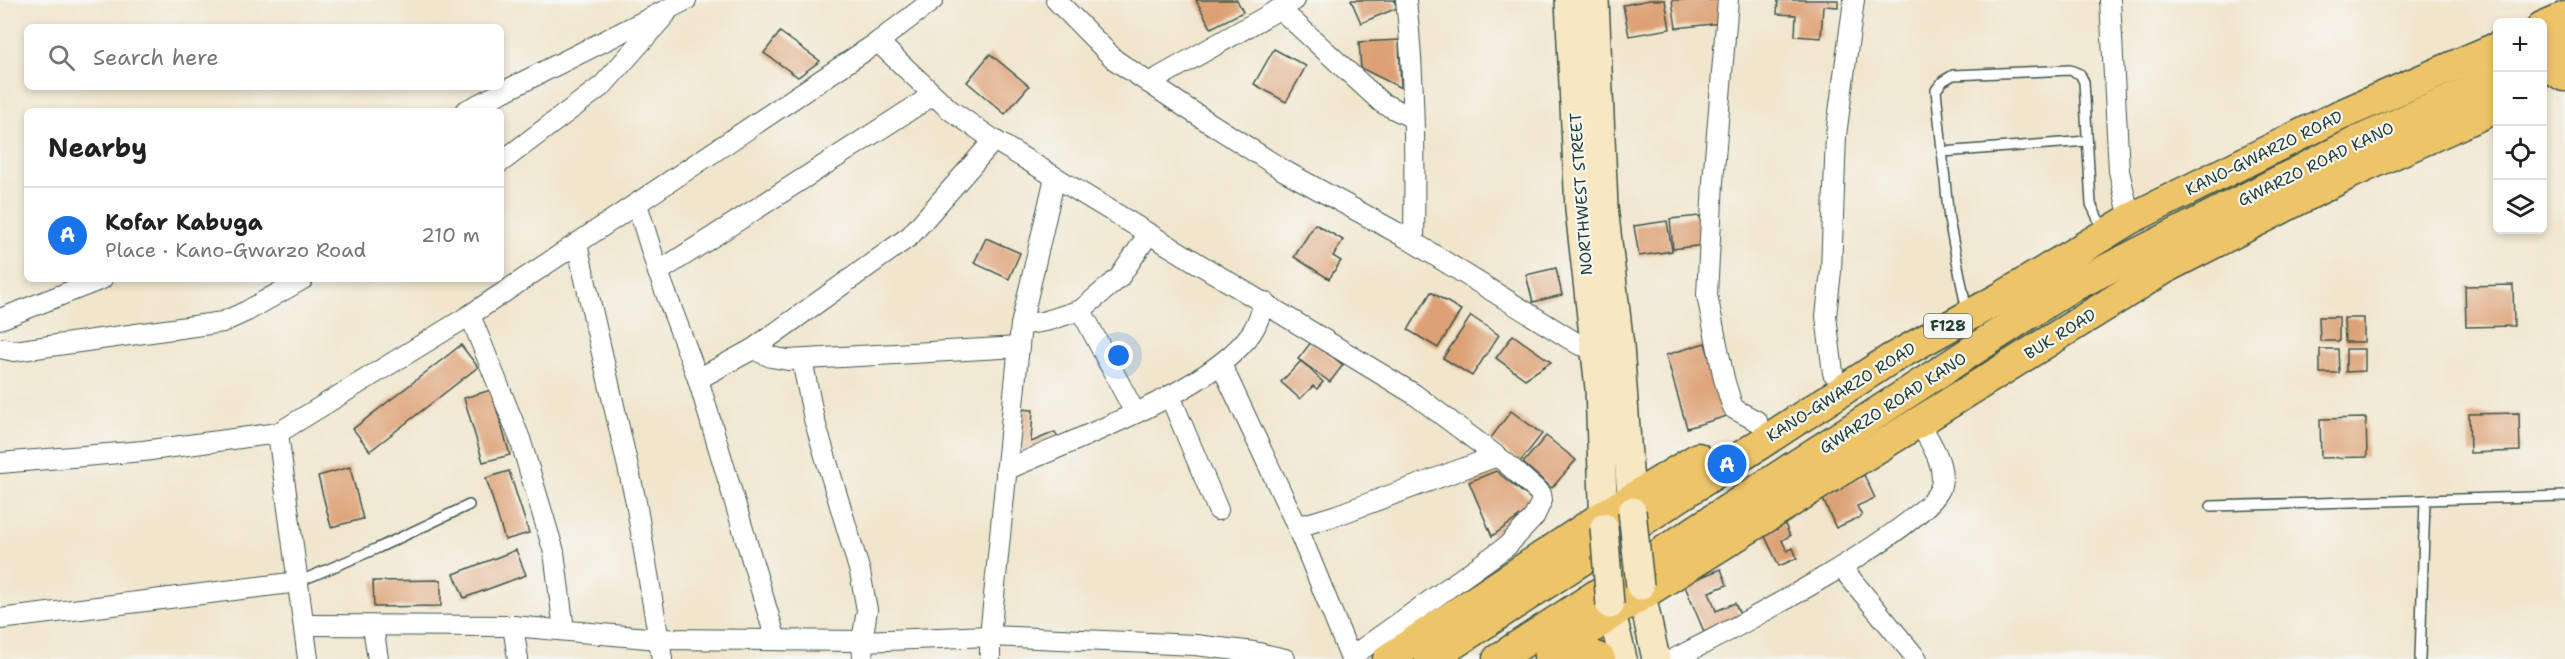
<!DOCTYPE html>
<html lang="en">
<head>
<meta charset="utf-8">
<style>
	:root { --surface:#fff; --page:#f2f2f2; --text:#202124; --muted:#757577; --line:#e0e0e0; --accent:#1a73e8 }
	body { margin:0; font-family:"Shantell Sans",sans-serif; background:var(--page); color:var(--text) }
	.controls { position:absolute; right:18px; top:18px; display:grid; overflow:hidden; border-radius:9px; box-shadow:0 3px 9px #0003 }
	.controls button { width:54px; height:54px; display:grid; place-items:center; padding:0; border:0; border-bottom:2px solid var(--line); background:var(--surface); color:var(--text); font:30px sans-serif }
	.you { position:absolute; left:1119px; top:356px; width:21px; height:21px; margin:-15px; border:4px solid #fff; border-radius:50%; background:#1a73e8; box-shadow:0 0 0 9px #1a73e833 }
	.badge { display:grid; place-items:center; width:39px; height:39px; border-radius:50%; background:var(--accent); color:#fff; font-size:20px; font-weight:700 }
	.pin { position:absolute; translate:-50% -50%; border:3px solid #fff; box-shadow:0 2px 6px #0006 }
	.list { margin:0; padding:0; list-style:none }
	h2 { display:flex; justify-content:space-between; align-items:center; height:78px; margin:0; padding:0 24px; font-size:26px }
	h2 small { font-size:20px; font-weight:400; color:var(--muted) }
	.list li { display:grid; grid-template-columns:39px 1fr auto; gap:18px; align-items:center; box-sizing:border-box; height:96px; padding:0 24px; border-top:2px solid var(--line) }
	.list b { display:block; font-size:22px; white-space:nowrap }
	.list p { margin:0; font-size:20px; white-space:nowrap; color:var(--muted) }
	.list em { font-size:20px; font-style:normal; color:var(--muted) }
	.icon { flex:none; width:33px; height:33px; fill:none; stroke:currentColor; stroke-width:2; stroke-linecap:round; stroke-linejoin:round }
	.map { position:relative; flex:none; width:2565px; height:659px; overflow:hidden }
	.search { position:absolute; background:var(--surface); box-shadow:0 3px 9px #0003; left:24px; top:24px; width:480px; height:66px; display:flex; align-items:center; gap:15px; box-sizing:border-box; padding:0 21px; border-radius:9px; color:var(--muted); font-size:22px }
	.panel { position:absolute; background:var(--surface); box-shadow:0 3px 9px #0003; left:24px; top:108px; width:480px; height:174px; border-radius:9px }
	.map>svg:first-child { display:block }
	.building { fill:#dda175 }
	.lines { fill:none; stroke-linecap:round; stroke-linejoin:round }
	.service-casing { stroke:#3e564b; stroke-width:12 }
	.minor-casing { stroke:#3e564b; stroke-width:22 }
	.secondary-casing { stroke:#3e564b; stroke-width:30 }
	.primary-casing { stroke:#3e564b; stroke-width:33 }
	.service { stroke:#fff; stroke-width:9 }
	.minor { stroke:#fff; stroke-width:20 }
	.secondary { stroke:#f8e7c3; stroke-width:27 }
	.primary { stroke:#eec469; stroke-width:30 }
	.secondary-bridge-casing { stroke:#3e564b; stroke-width:30; stroke-linecap:butt }
	.secondary-bridge { stroke:#f8e7c3; stroke-width:27 }
	.labels { text-anchor:middle; dominant-baseline:central; stroke-width:4.5; stroke-linejoin:round; paint-order:stroke }
	.shield { fill:#f6f6f2; stroke:#60746d; stroke-width:1.5 }
	.shield-label { font-size:15px; font-weight:bold; fill:#1f3d34 }
	.street-label { font-size:16px; fill:#1f3d34; stroke:#f6f6f2 }
</style>
</head>
<body>
<div class="map">
<svg width="2565" height="659" viewBox="0 0 2565 659">
	<rect width="100%" height="100%" fill="#f6f6f2"/>
	<filter id="ink" filterUnits="userSpaceOnUse"><feTurbulence type="fractalNoise" baseFrequency=".0167" numOctaves="2"/><feDisplacementMap in="SourceGraphic" scale="12" xChannelSelector="R" yChannelSelector="G"/><feConvolveMatrix kernelMatrix="1 2 1 2 8 2 1 2 1" color-interpolation-filters="sRGB"/></filter>
	<filter id="wash" filterUnits="userSpaceOnUse"><feTurbulence type="fractalNoise" baseFrequency=".008" numOctaves="4" result="noise"/><feDisplacementMap in="SourceGraphic" scale="24" xChannelSelector="R" yChannelSelector="G"/><feGaussianBlur stdDeviation="1.35" result="paint"/><feColorMatrix in="noise" values="0 0 0 0 0 0 0 0 0 0 0 0 0 0 0 0 0 1.4 0 .05"/><feComposite in="paint" operator="in"/></filter>
	<g filter="url(#wash)">
		<rect width="100%" height="100%" fill="#f1e5cc"/>
		<g id="blocks">
			<g class="building">
				<polygon points="1196,0 1237,0 1243,12 1211,28"/>
				<polygon points="1351,0 1394,0 1397,8 1361,23"/>
				<polygon points="1650,0 1665,0 1670,29 1629,36 1623,5"/>
				<polygon points="1672,0 1718,0 1721,23 1676,28"/>
				<polygon points="1778,0 1838,0 1838,7 1823,6 1821,38 1795,36 1796,15 1777,14"/>
				<polygon points="780,32 820,61 798,77 764,53"/>
				<polygon points="1399,40 1401,88 1361,68 1359,42"/>
				<polygon points="1274,49 1306,66 1286,102 1254,84"/>
				<polygon points="990,54 1029,86 1005,114 967,82"/>
				<polygon points="1700,216 1703,245 1673,249 1670,219"/>
				<polygon points="1667,221 1672,251 1639,256 1634,226"/>
				<polygon points="1315,224 1343,240 1333,256 1341,261 1329,279 1294,257"/>
				<polygon points="986,238 1020,253 1009,279 974,263"/>
				<polygon points="1556,268 1562,295 1533,302 1526,275"/>
				<polygon points="2513,285 2514,326 2466,327 2465,286"/>
				<polygon points="1431,292 1461,310 1438,348 1408,330"/>
				<polygon points="1471,316 1499,335 1472,376 1443,358"/>
				<polygon points="2319,317 2339,317 2339,341 2320,341"/>
				<polygon points="2344,318 2364,318 2364,342 2345,342"/>
				<polygon points="1513,335 1551,362 1525,379 1496,358"/>
				<polygon points="1312,341 1343,365 1330,382 1298,359"/>
				<polygon points="1705,343 1727,416 1687,428 1666,355"/>
				<polygon points="461,345 478,367 370,451 353,429"/>
				<polygon points="2320,349 2338,349 2339,373 2320,373"/>
				<polygon points="2346,349 2365,349 2365,371 2346,372"/>
				<polygon points="1301,361 1323,382 1317,389 1313,386 1300,399 1281,382"/>
				<polygon points="491,390 510,455 483,462 464,398"/>
				<polygon points="1019,409 1033,410 1031,442 1055,432 1059,440 1015,460"/>
				<polygon points="1511,411 1542,434 1520,462 1490,439"/>
				<polygon points="2519,413 2520,451 2470,453 2469,414"/>
				<polygon points="2366,418 2367,457 2321,458 2320,419"/>
				<polygon points="1546,436 1576,460 1552,488 1523,463"/>
				<polygon points="350,467 363,519 331,527 318,476"/>
				<polygon points="509,471 529,533 505,540 486,478"/>
				<polygon points="1496,471 1537,504 1492,536 1469,482"/>
				<polygon points="1864,475 1875,498 1857,506 1862,516 1836,528 1821,495"/>
				<polygon points="1783,520 1790,536 1782,540 1787,551 1793,548 1797,558 1779,566 1762,530"/>
				<polygon points="516,550 526,575 464,598 454,574"/>
				<polygon points="1721,569 1727,585 1709,592 1716,611 1735,603 1742,619 1705,634 1684,584"/>
				<polygon points="441,580 441,606 374,607 373,581"/>
			</g>
		</g>
	</g>
	<g filter="url(#ink)">
		<use href="#blocks" fill-opacity="0" stroke="#3e564b" stroke-width="1.5"/>
		<g class="lines">
			<defs>
				<g id="service">
					<polyline points="1942,152 2087,141"/>
					<polyline points="1967,312 1949,220 1936,90 1943,81 1953,75 2070,70 2080,74 2084,82 2091,204 2098,219 2107,227"/>
					<polyline points="2211,506 2565,496"/>
					<polyline points="298,582 378,548 469,505"/>
					<polyline points="2420,659 2425,500"/>
				</g>
				<g id="minor">
					<polyline points="1056,0 1115,60 1185,107 1283,170 1405,237 1578,344 1596,350"/>
					<path d="M 1406,0 C 1415,80 1415,161 1414,242"/>
					<polyline points="1728,0 1713,182 1707,295 1724,379 1731,402 1734,409 1757,421"/>
					<polyline points="2110,0 2119,171 2130,219"/>
					<polyline points="1280,9 1382,103 1413,118"/>
					<polyline points="878,42 950,110 994,140 1414,394 1506,463 1541,494 1542,500 1534,517 1507,546 1351,657"/>
					<polyline points="1149,83 1295,0"/>
					<polyline points="465,111 686,0"/>
					<polyline points="501,162 603,85 666,14"/>
					<polyline points="637,204 658,272 698,379 776,640"/>
					<polyline points="577,244 636,502 662,659"/>
					<polyline points="658,272 933,95"/>
					<polyline points="1081,310 1135,413"/>
					<polyline points="470,315 520,439 554,552 564,630"/>
					<polyline points="0,319 102,279"/>
					<polyline points="1021,325 1046,321 1081,310 1119,278 1148,235"/>
					<polyline points="0,348 14,351 223,322 247,311 303,279"/>
					<polyline points="753,349 771,357 788,360 1019,347"/>
					<polyline points="802,360 814,419 860,572 867,610 862,641 863,659"/>
					<polyline points="1221,364 1296,524 1351,659"/>
					<polyline points="1833,373 1826,316 1831,271 1836,135 1854,0"/>
					<polyline points="698,379 753,349 910,236 994,140"/>
					<polyline points="1170,396 1218,510"/>
					<polyline points="278,433 308,659"/>
					<polyline points="0,463 143,451 278,433 470,315 878,42 933,0"/>
					<path d="M 1006,470 C 1072,440 1212,391 1252,332 C 1258,323 1261,312 1265,302"/>
					<polyline points="1296,524 1304,525 1337,515 1497,456"/>
					<polyline points="1841,567 1917,659"/>
					<polyline points="0,619 298,582"/>
					<polyline points="304,625 513,626 658,639 862,641 990,636 1195,645 1254,652 1285,659"/>
					<polyline points="513,626 518,659"/>
					<polyline points="373,627 378,659"/>
					<polyline points="990,659 990,636 1021,325 1055,177"/>
					<path d="M 1674,659 C 1718,637 1932,526 1941,486 C 1946,463 1929,441 1919,422"/>
				</g>
				<g id="secondary">
					<polyline points="1569,0 1579,210 1599,388 1604,527"/>
					<polyline points="1595,0 1604,207 1620,346 1632,511"/>
					<polyline points="1640,586 1656,659"/>
					<polyline points="1610,605 1623,659"/>
				</g>
				<g id="primary">
					<polyline points="2542,27 2565,17"/>
					<polyline points="2542,58 2565,48"/>
					<polyline points="2542,63 2564,76"/>
					<path d="M 1551,658 C 1571,652 1582,649 1600,659"/>
					<polyline points="1388,659 1603,516 1698,458"/>
					<polyline points="1430,659 1889,360 2000,298 2130,219 2338,116 2498,47"/>
					<polyline points="1498,659 2064,291 2354,143 2498,79"/>
					<polyline points="1549,659 1611,614 2169,266 2349,174 2498,107"/>
				</g>
			</defs>
			<use href="#service" class="service-casing"/>
			<use href="#minor" class="minor-casing"/>
			<use href="#secondary" class="secondary-casing"/>
			<use href="#primary" class="primary-casing"/>
			<use href="#service" class="service"/>
			<use href="#minor" class="minor"/>
			<use href="#secondary" class="secondary"/>
			<use href="#primary" class="primary"/>
			<defs>
				<g id="secondary-bridge">
					<polyline points="1632,511 1640,586"/>
					<polyline points="1604,527 1610,605"/>
				</g>
			</defs>
			<use href="#secondary-bridge" class="secondary-bridge-casing"/>
			<use href="#secondary-bridge" class="secondary-bridge"/>
		</g>
	</g>
	<g class="labels">
		<rect class="shield" x="1924" y="314" width="48" height="24" rx="4.5"/>
		<g class="shield-label">
			<text x="1948" y="326">F128</text>
		</g>
		<g class="street-label">
			<text transform="translate(2264 153) rotate(-26)">KANO-GWARZO ROAD</text>
			<text transform="translate(2316 164) rotate(-26)">GWARZO ROAD KANO</text>
			<text transform="translate(1581 194) rotate(-94)">NORTHWEST STREET</text>
			<text transform="translate(2060 334) rotate(-32)">BUK ROAD</text>
			<text transform="translate(1841 392) rotate(-32)">KANO-GWARZO ROAD</text>
			<text transform="translate(1893 403) rotate(-33)">GWARZO ROAD KANO</text>
		</g>
	</g>
</svg>
<div class="controls">
<button>+</button>
<button>−</button>
<button><svg class="icon" aria-label="locate" viewBox="0 0 24 24"><circle cx="12" cy="12" r="6"/><path d="M12 2v4M12 18v4M2 12h4M18 12h4"/></svg></button>
<button><svg class="icon" aria-label="layers" viewBox="0 0 24 24"><path d="M12 4l9 5-9 5-9-5zM3 14l9 5 9-5"/></svg></button>
</div>
<div class="you"></div>
<div class="pin badge" style="left:1727px;top:464px">A</div>
<div class="search"><svg class="icon" aria-label="search" viewBox="0 0 24 24"><circle cx="10" cy="10" r="6"/><path d="M15 15l6 6"/></svg>Search here</div>
<section class="panel">
<h2>Nearby<small></small></h2>
<ul class="list">
<li><span class="badge">A</span><div><b>Kofar Kabuga</b><p>Place · Kano-Gwarzo Road</p></div><em>210 m</em></li>
</ul>
</section>
</div>
</body>
</html>
